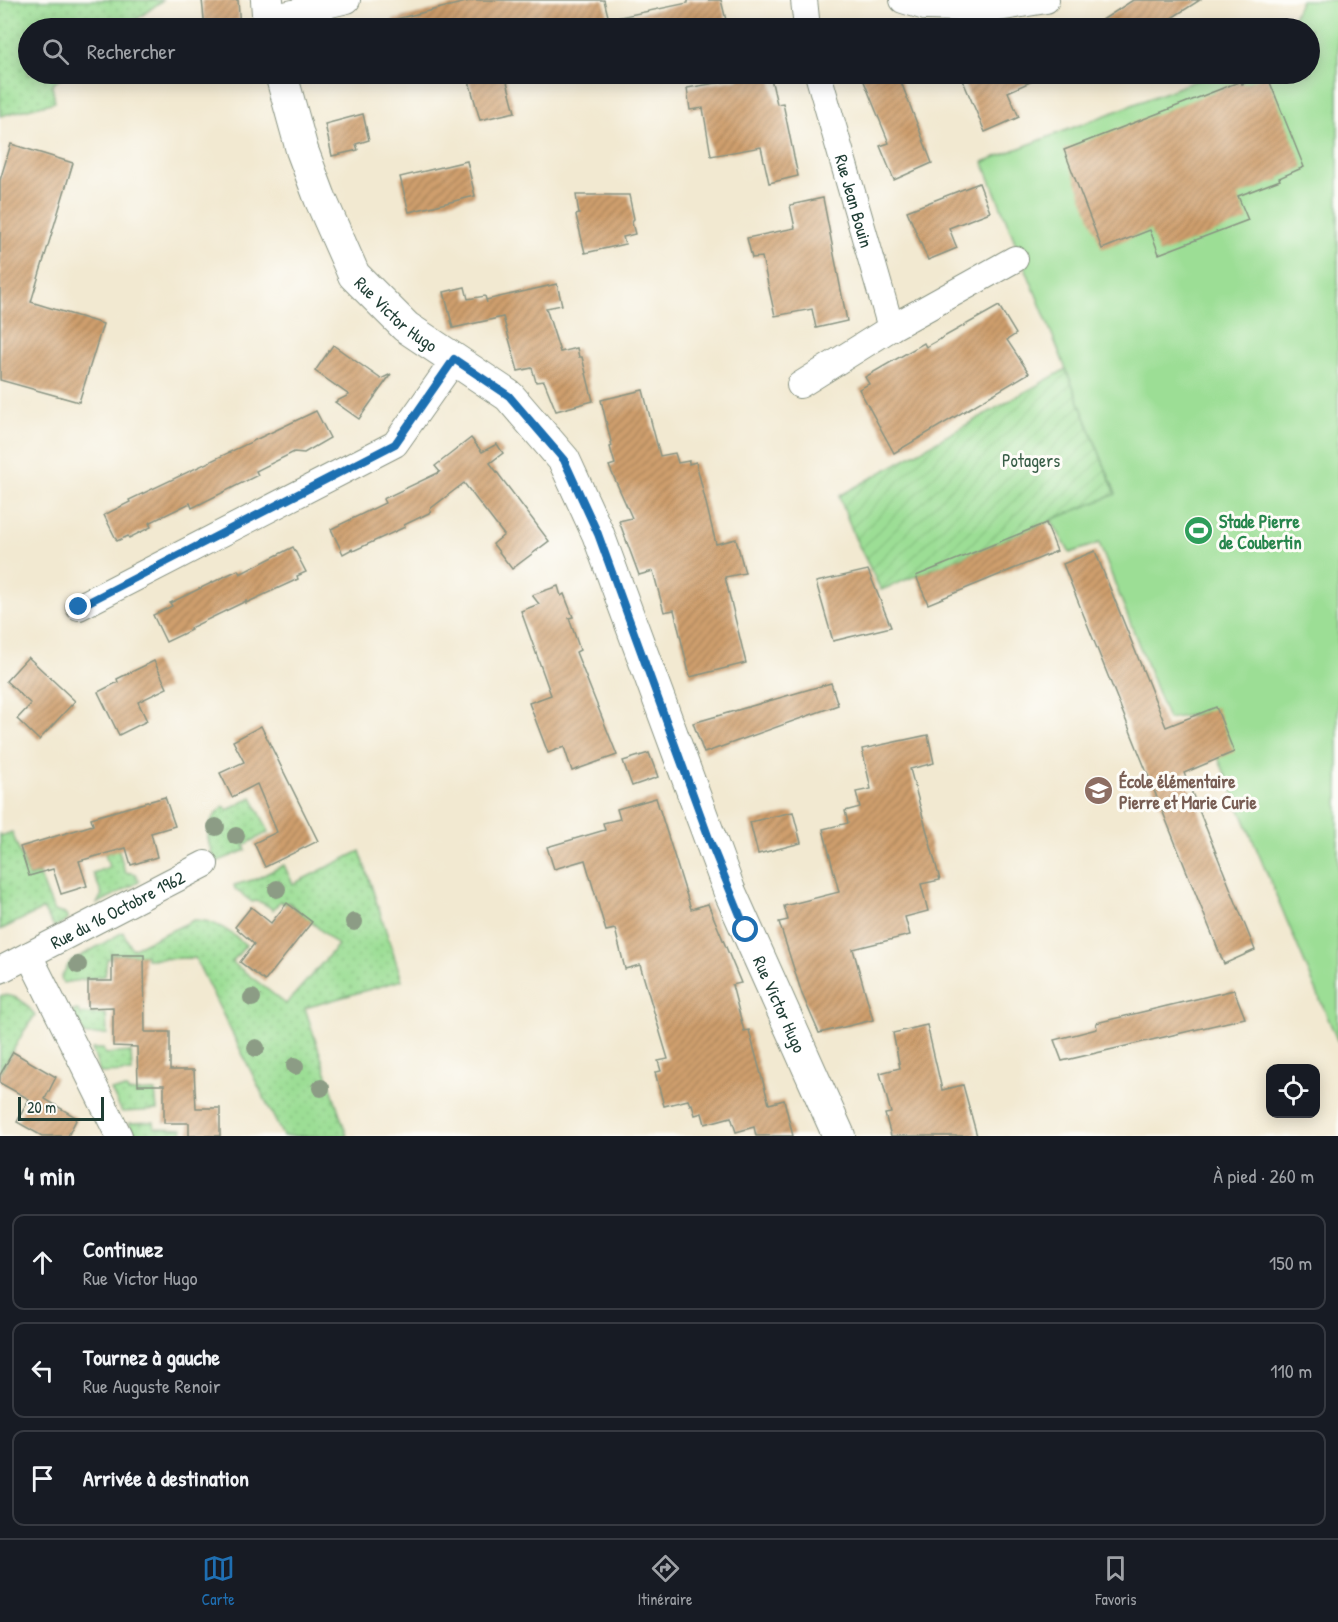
<!DOCTYPE html>
<html lang="fr">
<head>
<meta charset="utf-8">
<style>
	:root { --surface:#171b24; --page:#242831; --text:#f1f3f6; --muted:#9ea1a6; --line:#363941; --accent:#1f6fb2 }
	body { margin:0; font-family:"Patrick Hand",sans-serif; background:var(--page); color:var(--text) }
	.controls { position:absolute; right:18px; bottom:18px; display:grid; overflow:hidden; border-radius:12px; box-shadow:0 3px 15px #0003 }
	.controls button { width:54px; height:54px; display:grid; place-items:center; padding:0; border:0; border-bottom:2px solid var(--line); background:var(--surface); color:var(--text); font:30px sans-serif }
	.scale { position:absolute; left:18px; bottom:15px; width:86px; box-sizing:border-box; padding-left:6px; border:3px solid #1f3d34; border-top:0; font-size:16px; line-height:21px; white-space:nowrap; color:#1f3d34; -webkit-text-stroke:4px #fdfcf7; paint-order:stroke }
	.stop { position:absolute; width:18px; height:18px; margin:-14px; border:4px solid #1f6fb2; border-radius:50%; background:#fff }
	.stop.end { background:#1f6fb2; border-color:#fff; box-shadow:0 2px 6px #0008 }
	.list { margin:0; padding:0; list-style:none }
	h2 { display:flex; justify-content:space-between; align-items:center; height:78px; margin:0; padding:0 24px; font-size:26px }
	h2 small { font-size:20px; font-weight:400; color:var(--muted) }
	.list li { display:grid; grid-template-columns:39px 1fr auto; gap:18px; align-items:center; box-sizing:border-box; height:96px; margin:0 12px 12px; padding:0 12px; border:2px solid var(--line); border-radius:12px }
	.list b { display:block; font-size:22px; white-space:nowrap }
	.list p { margin:0; font-size:20px; white-space:nowrap; color:var(--muted) }
	.list em { font-size:20px; font-style:normal; color:var(--muted) }
	.icon { flex:none; width:33px; height:33px; fill:none; stroke:currentColor; stroke-width:2; stroke-linecap:round; stroke-linejoin:round }
	.map { position:relative; flex:none; width:1338px; height:1136px; overflow:hidden }
	.search { position:absolute; background:var(--surface); box-shadow:0 3px 15px #0003; left:18px; right:18px; top:18px; height:66px; display:flex; align-items:center; gap:15px; box-sizing:border-box; padding:0 21px; border-radius:33px; color:var(--muted); font-size:22px }
	.sheet { height:402px; background:var(--surface) }
	nav { display:flex; justify-content:space-around; align-items:center; box-sizing:border-box; height:84px; border-top:2px solid var(--line); background:var(--surface); font-size:16px; color:var(--muted) }
	nav a { display:grid; justify-items:center; gap:3px }
	nav .on { color:var(--accent) }
	.map>svg:first-child { display:block }
	.grass { fill:url(#grass-dots); stroke:#5e8e64; stroke-width:1.5 }
	.garden { fill:url(#garden-furrows); stroke:#5e8e64; stroke-width:1.5 }
	.pitch { fill:#9cde95; stroke:#5e8e64; stroke-width:1.5 }
	.building { fill:url(#building-hatch) }
	.lines { fill:none; stroke-linecap:round; stroke-linejoin:round }
	.minor-casing { stroke:#889382; stroke-width:28 }
	.tertiary-casing { stroke:#889382; stroke-width:34 }
	.minor { stroke:#fff; stroke-width:26 }
	.tertiary { stroke:#fff; stroke-width:32 }
	.tree { fill:#8c9c85 }
	.route { stroke:#1f6fb2; stroke-width:8 }
	.labels { text-anchor:middle; dominant-baseline:central; stroke-width:6; stroke-linejoin:round; paint-order:stroke }
	.street-label { font-size:18px; fill:#1f3d34; stroke:#fdfcf7 }
	.park-label { font-size:18px; fill:#385d47; stroke:#fdfcf7 }
	.leisure-label { font-size:18px; font-weight:bold; fill:#27864d; stroke:#fdfcf7; text-anchor:start }
	.education-label { font-size:18px; font-weight:bold; fill:#785e54; stroke:#fdfcf7; text-anchor:start }
</style>
</head>
<body>
<div class="map">
<svg width="1338" height="1136" viewBox="0 0 1338 1136">
	<defs>
		<pattern id="grass-dots" width="8" height="8" patternUnits="userSpaceOnUse" patternTransform="scale(1.5)"><rect width="8" height="8" fill="#9cde95"/><path d="M2 2h.1M6 6h.1" fill="none" stroke="#86bf81" stroke-width="1.8" stroke-linecap="round"/></pattern>
		<pattern id="garden-furrows" width="10" height="10" patternUnits="userSpaceOnUse" patternTransform="scale(1.5)"><rect width="10" height="10" fill="#9cde95"/><path d="M-1 1l2-2M0 10L10 0M9 11l2-2" fill="none" stroke="#86bf81"/></pattern>
		<pattern id="building-hatch" width="6" height="6" patternUnits="userSpaceOnUse" patternTransform="scale(1.5)"><rect width="6" height="6" fill="#cf9f6d"/><path d="M-1 1l2-2M0 6l6-6M5 7l2-2" fill="none" stroke="#a7835a"/></pattern>
	</defs>
	<rect width="100%" height="100%" fill="#fdfcf7"/>
	<filter id="ink" filterUnits="userSpaceOnUse"><feTurbulence type="fractalNoise" baseFrequency=".0167" numOctaves="2"/><feDisplacementMap in="SourceGraphic" scale="12" xChannelSelector="R" yChannelSelector="G"/><feConvolveMatrix kernelMatrix="1 2 1 2 8 2 1 2 1" color-interpolation-filters="sRGB"/></filter>
	<filter id="wash" filterUnits="userSpaceOnUse"><feTurbulence type="fractalNoise" baseFrequency=".008" numOctaves="4" result="noise"/><feDisplacementMap in="SourceGraphic" scale="24" xChannelSelector="R" yChannelSelector="G"/><feGaussianBlur stdDeviation="1.35" result="paint"/><feColorMatrix in="noise" values="0 0 0 0 0 0 0 0 0 0 0 0 0 0 0 0 0 1.4 0 .05"/><feComposite in="paint" operator="in"/></filter>
	<g filter="url(#wash)">
		<rect width="100%" height="100%" fill="#f2e9d1"/>
		<g class="grass">
			<polygon points="0,0 163,0 125,28 28,28 28,74 66,74 52,85 55,102 0,116"/>
			<path d="M 252,797 L 269,832 L 244,845 L 246,850 L 216,862 C 205,841 203,823 224,806 L 228,810 Z"/>
			<polygon points="12,832 29,877 39,874 54,911 65,914 68,920 54,927 43,909 0,930 0,833 1,836"/>
			<polygon points="118,848 125,872 136,874 139,882 97,904 102,894 93,873 109,867 105,854"/>
			<path d="M 360,851 L 402,980 L 305,1008 L 347,1136 L 283,1136 L 195,958 L 146,959 L 146,955 L 111,954 L 111,958 L 107,959 L 105,976 L 63,983 L 61,977 L 70,962 L 123,932 L 132,949 L 194,920 C 216,920 230,932 246,945 L 232,962 L 286,1004 L 338,945 L 288,902 L 285,904 L 280,901 L 273,910 C 267,905 259,899 252,902 L 235,889 L 234,885 L 256,879 L 284,865 L 293,884 Z"/>
			<path d="M 3,995 C 20,996 25,1003 35,1015 L 24,1031 L 0,1073 L 0,996 Z"/>
			<polygon points="78,1010 80,1014 106,1014 107,1034 85,1035 72,1011"/>
			<polygon points="92,1049 103,1049 105,1054 131,1052 132,1072 100,1073"/>
			<polygon points="127,1089 128,1092 155,1091 157,1110 122,1112 111,1090"/>
			<polygon points="154,1122 155,1128 182,1129 183,1136 135,1136 129,1123"/>
		</g>
		<polygon class="garden" points="1066,369 1116,495 881,590 855,538 839,496"/>
		<polygon class="pitch" points="1301,0 1338,0 1338,1042 1217,755 1203,713 1168,719 1099,543 1070,553 1051,520 1116,494 983,162 1213,74 1310,74 1310,28 1288,28"/>
		<g id="blocks">
			<g class="building">
				<polygon points="202,0 238,0 240,28 205,28"/>
				<polygon points="474,0 604,0 611,28 550,28 549,20 515,28 393,28 392,20"/>
				<polygon points="688,0 721,0 728,28 617,28 615,18 688,3"/>
				<polygon points="1133,0 1200,0 1156,28 1090,28"/>
				<polygon points="467,74 505,74 515,112 480,120"/>
				<polygon points="738,74 770,74 777,104 783,103 798,176 769,183 761,147 711,156 703,108 690,110 687,88 740,79"/>
				<polygon points="861,74 898,74 932,163 894,180 880,146 889,143"/>
				<polygon points="960,74 1048,74 1008,92 1019,117 985,132"/>
				<polygon points="1267,75 1304,167 1279,178 1280,180 1238,196 1248,220 1159,254 1150,230 1102,249 1064,150 1241,81 1242,84"/>
				<polygon points="363,114 369,140 356,144 358,150 332,156 325,124"/>
				<polygon points="11,144 73,163 31,302 103,324 79,402 0,380 0,180"/>
				<polygon points="467,161 475,196 409,212 400,177"/>
				<polygon points="979,183 990,212 949,228 957,248 928,260 907,211"/>
				<polygon points="576,195 629,195 634,219 632,223 635,234 623,237 625,244 585,253 576,215 579,214"/>
				<polygon points="823,198 847,321 816,328 812,309 775,316 762,257 752,258 747,238 795,228 790,205"/>
				<polygon points="557,284 562,305 546,308 560,352 577,348 579,357 582,357 593,401 556,411 544,381 536,382 532,368 518,371 503,317 453,328 444,292 465,287 468,299 485,296 487,303 486,300"/>
				<polygon points="999,306 1016,334 1007,340 1029,373 894,453 859,389 869,384 865,377 924,343 926,347"/>
				<polygon points="333,345 381,379 391,374 359,419 335,402 349,395 315,371"/>
				<polygon points="643,390 660,456 675,453 678,463 689,461 689,464 696,462 716,544 736,539 745,573 725,577 746,663 690,677 674,610 664,612 653,571 639,575 619,521 632,518 609,466 615,464 610,447 612,446 601,400"/>
				<polygon points="316,411 330,438 304,453 294,452 256,471 258,475 192,508 190,503 149,523 151,527 129,538 128,536 117,541 104,515 130,502 129,500"/>
				<polygon points="471,438 482,452 497,444 503,453 490,463 549,541 512,569 493,544 504,535 464,483 430,509 431,512 404,525 405,527 353,551 352,549 343,554 331,529 385,503 383,499 440,472 435,466"/>
				<polygon points="1046,523 1057,551 928,604 916,576"/>
				<polygon points="293,547 306,572 297,576 298,579 246,603 246,601 190,628 191,630 166,642 153,615 172,606 170,603 238,570 240,574"/>
				<polygon points="1095,551 1166,727 1216,707 1234,752 1184,773 1255,950 1224,964 1063,564"/>
				<polygon points="868,570 891,627 833,641 816,582"/>
				<polygon points="558,586 561,596 564,594 573,617 569,618 580,650 576,652 617,755 572,771 564,747 548,753 529,703 551,695 521,611 539,604 532,595"/>
				<polygon points="28,657 75,701 39,740 17,719 31,704 6,681"/>
				<polygon points="154,661 167,688 138,702 147,721 119,735 98,692 118,682 117,679"/>
				<polygon points="831,683 838,705 704,753 693,723"/>
				<polygon points="261,726 318,841 265,867 254,843 277,832 257,784 232,797 220,773 244,762 233,741"/>
				<polygon points="928,735 934,763 910,769 940,880 921,884 928,911 905,917 910,935 853,949 873,1020 819,1033 802,994 779,922 788,920 784,906 839,892 823,829 848,823 845,811 860,807 856,792 871,789 862,749"/>
				<polygon points="649,753 658,777 632,786 623,761"/>
				<polygon points="165,797 175,826 151,833 157,857 131,865 126,848 79,861 87,886 61,894 53,869 29,876 20,847 93,825 91,818"/>
				<polygon points="656,798 691,909 708,904 741,983 732,985 744,1031 749,1030 769,1104 784,1100 793,1136 756,1136 754,1127 736,1132 731,1117 705,1124 702,1113 695,1115 692,1104 690,1105 688,1100 664,1106 655,1072 661,1071 658,1061 668,1059 640,965 625,969 615,929 606,931 585,860 554,869 547,847 605,830 603,823 620,819 617,809"/>
				<polygon points="793,812 801,843 758,854 750,822"/>
				<polygon points="287,903 312,922 265,981 240,962 254,944 235,927 251,907 271,923"/>
				<polygon points="112,955 144,955 145,1032 170,1032 170,1070 194,1070 196,1108 220,1108 220,1136 189,1136 189,1123 164,1123 164,1085 138,1085 137,1047 113,1046 113,1007 88,1008 88,981 112,981"/>
				<polygon points="1234,990 1245,1018 1062,1061 1054,1040 1097,1029 1096,1023"/>
				<polygon points="927,1025 942,1090 963,1085 977,1136 891,1136 885,1114 891,1113 880,1073 900,1068 893,1033"/>
				<polygon points="13,1052 56,1077 45,1099 77,1118 68,1136 42,1136 17,1122 29,1099 0,1083 0,1075"/>
			</g>
		</g>
	</g>
	<g filter="url(#ink)">
		<use href="#blocks" fill-opacity="0" stroke="#889382" stroke-width="1.5"/>
		<g class="lines">
			<defs>
				<g id="minor">
					<polyline points="804,0 807,28"/>
					<polyline points="903,0 925,7 992,9 1046,0"/>
					<polyline points="268,19 347,0"/>
					<path id="s1" d="M 818,74 L 891,328"/>
					<polyline points="800,385 891,328 1015,259"/>
					<polyline points="79,607 395,444 455,359"/>
					<polyline points="29,955 119,1136"/>
					<path id="s2" d="M 0,970 L 205,864"/>
				</g>
				<g id="tertiary">
					<polyline points="267,0 269,28"/>
					<path id="s3" d="M 281,74 L 302,150 L 320,198 L 354,275 L 406,327 L 509,396 L 564,460 L 598,534 L 729,890 L 839,1136"/>
				</g>
			</defs>
			<use href="#minor" class="minor-casing"/>
			<use href="#tertiary" class="tertiary-casing"/>
			<use href="#minor" class="minor"/>
			<use href="#tertiary" class="tertiary"/>
		</g>
		<g class="tree">
			<circle cx="216" cy="827" r="9"/>
			<circle cx="236" cy="836" r="9"/>
			<circle cx="277" cy="889" r="9"/>
			<circle cx="354" cy="922" r="9"/>
			<circle cx="78" cy="965" r="9"/>
			<circle cx="252" cy="998" r="9"/>
			<circle cx="256" cy="1048" r="9"/>
			<circle cx="295" cy="1066" r="9"/>
			<circle cx="321" cy="1088" r="9"/>
		</g>
	</g>
	<g class="lines" filter="url(#ink)">
		<polyline class="route" points="79,607 395,444 454,359 509,396 564,460 598,534 710,841 746,930"/>
	</g>
	<defs>
		<symbol id="stadium-disc" viewBox="-11 -11 22 22"><circle r="9.5" fill="#2e9e5b" stroke="#fdfcf7"/><path d="M0-5a6.5 5 0 1 0 0 10a6.5 5 0 1 0 0-10ZM-3.5-1.8h7v3.6h-7Z" fill="#fff"/></symbol>
		<symbol id="school-disc" viewBox="-11 -11 22 22"><circle r="9.5" fill="#8d6e63" stroke="#fdfcf7"/><path d="M0-5L7-2L0 1L-7-2ZM-4 1L0 2.5L4 1V4Q0 6-4 4Z" fill="#fff"/></symbol>
	</defs>
	<g fill-rule="evenodd">
		<use href="#stadium-disc" x="1182" y="514" width="33" height="33"/>
		<use href="#school-disc" x="1082" y="774" width="33" height="33"/>
	</g>
	<g class="labels">
		<g class="street-label">
			<text stroke="none"><textPath href="#s1" startOffset="132">Rue Jean Bouin</textPath></text>
			<text stroke="none"><textPath href="#s3" startOffset="272">Rue Victor Hugo</textPath></text>
			<text stroke="none"><textPath href="#s2" startOffset="132">Rue du 16 Octobre 1962</textPath></text>
			<text stroke="none"><textPath href="#s3" startOffset="1082">Rue Victor Hugo</textPath></text>
		</g>
		<g class="park-label">
			<text x="1031" y="460">Potagers</text>
		</g>
		<g class="leisure-label">
			<text x="1219" y="521">Stade Pierre<tspan x="1219" dy="21">de Coubertin</tspan></text>
		</g>
		<g class="education-label">
			<text x="1119" y="781">École élémentaire<tspan x="1119" dy="21">Pierre et Marie Curie</tspan></text>
		</g>
	</g>
</svg>
<div class="controls">
<button><svg class="icon" aria-label="locate" viewBox="0 0 24 24"><circle cx="12" cy="12" r="6"/><path d="M12 2v4M12 18v4M2 12h4M18 12h4"/></svg></button>
</div>
<div class="scale">20 m</div>
<div class="stop" style="left:746px;top:930px"></div>
<div class="stop end" style="left:79px;top:607px"></div>
<div class="search"><svg class="icon" aria-label="search" viewBox="0 0 24 24"><circle cx="10" cy="10" r="6"/><path d="M15 15l6 6"/></svg>Rechercher</div>
</div>
<section class="sheet">
<h2>4 min<small>À pied · 260 m</small></h2>
<ul class="list">
<li><svg class="icon" aria-label="ahead" viewBox="0 0 24 24"><path d="M12 20V5M6 11l6-6 6 6"/></svg><div><b>Continuez</b><p>Rue Victor Hugo</p></div><em>150 m</em></li>
<li><svg class="icon" aria-label="left" viewBox="0 0 24 24"><path d="M17 20v-9H6M10 6l-5 5 5 5"/></svg><div><b>Tournez à gauche</b><p>Rue Auguste Renoir</p></div><em>110 m</em></li>
<li><svg class="icon" aria-label="arrive" viewBox="0 0 24 24"><path d="M6 21V4h12l-3 4 3 4H6"/></svg><div><b>Arrivée à destination</b></div></li>
</ul>
</section>
<nav>
<a class="on"><svg class="icon" aria-label="map" viewBox="0 0 24 24"><path d="M3 6l6-2 6 2 6-2v14l-6 2-6-2-6 2zM9 4v14M15 6v14"/></svg>Carte</a>
<a><svg class="icon" aria-label="directions" viewBox="0 0 24 24"><path d="M12 3l9 9-9 9-9-9zM9 14v-3h6M13 9l2 2-2 2"/></svg>Itinéraire</a>
<a><svg class="icon" aria-label="saved" viewBox="0 0 24 24"><path d="M7 4h10v16l-5-4-5 4z"/></svg>Favoris</a>
</nav>
</body>
</html>
